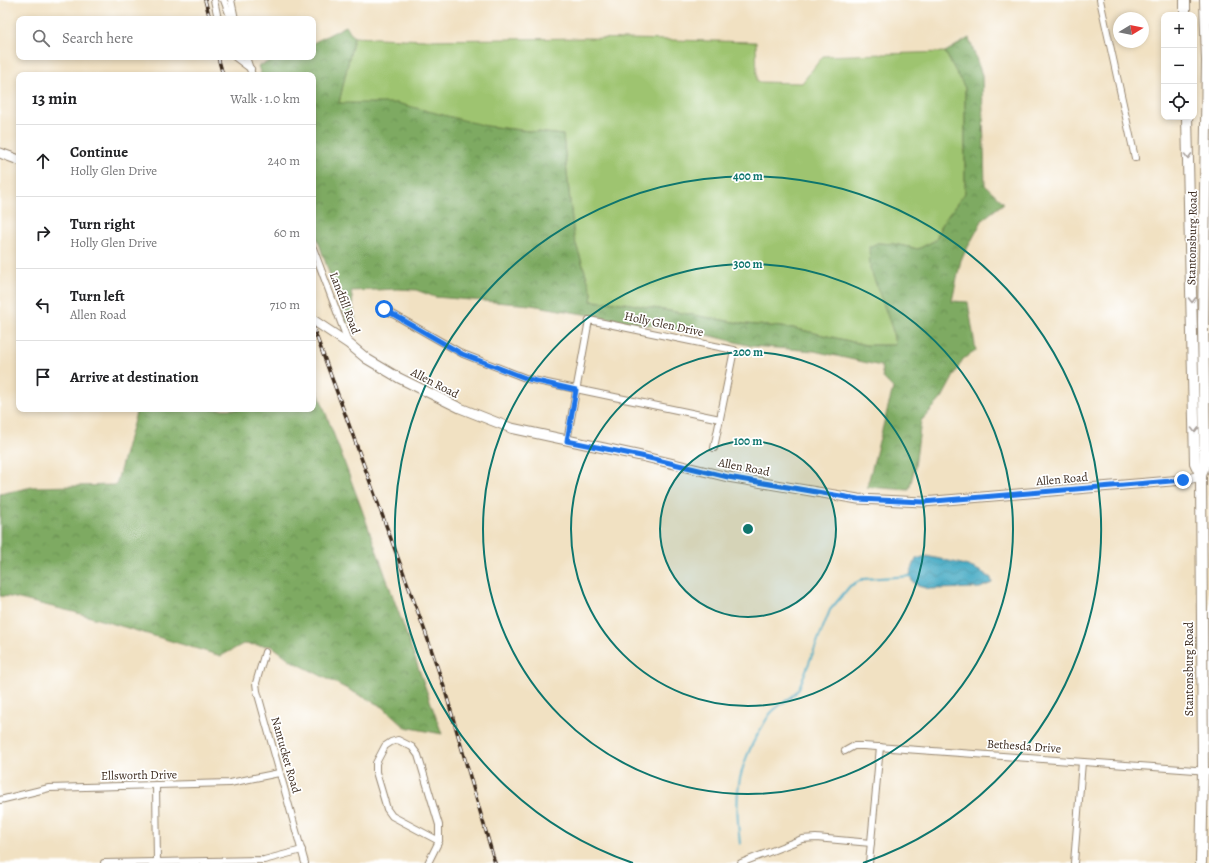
<!DOCTYPE html>
<html lang="en">
<head>
<meta charset="utf-8">
<style>
	:root { --surface:#fff; --page:#f6f6f6; --text:#202124; --muted:#757577; --line:#e0e0e0 }
	body { margin:0; font-family:Alegreya,serif; background:var(--page); color:var(--text) }
	.controls { position:absolute; right:12px; top:12px; display:grid; overflow:hidden; border-radius:8px; box-shadow:0 2px 6px #0003 }
	.controls button { width:36px; height:36px; display:grid; place-items:center; padding:0; border:0; border-bottom:1px solid var(--line); background:var(--surface); color:var(--text); font:20px sans-serif }
	.compass { position:absolute; left:1113px; top:12px; width:36px; height:36px; border-radius:50%; background:var(--surface); box-shadow:0 2px 6px #0003; rotate:80deg }
	.stop { position:absolute; width:12px; height:12px; margin:-9px; border:3px solid #1a73e8; border-radius:50%; background:#fff }
	.stop.end { background:#1a73e8; border-color:#fff; box-shadow:0 1px 4px #0008 }
	.list { margin:0; padding:0; list-style:none }
	h2 { display:flex; justify-content:space-between; align-items:center; height:52px; margin:0; padding:0 16px; font-size:17px }
	h2 small { font-size:13px; font-weight:400; color:var(--muted) }
	.list li { display:grid; grid-template-columns:26px 1fr auto; gap:12px; align-items:center; box-sizing:border-box; height:72px; padding:0 16px; border-top:1px solid var(--line) }
	.list b { display:block; font-size:15px; white-space:nowrap }
	.list p { margin:0; font-size:13px; white-space:nowrap; color:var(--muted) }
	.list em { font-size:13px; font-style:normal; color:var(--muted) }
	.icon { flex:none; width:22px; height:22px; fill:none; stroke:currentColor; stroke-width:2; stroke-linecap:round; stroke-linejoin:round }
	.map { position:relative; flex:none; width:1209px; height:863px; overflow:hidden }
	.search { position:absolute; background:var(--surface); box-shadow:0 2px 6px #0003; left:16px; top:16px; width:300px; height:44px; display:flex; align-items:center; gap:10px; box-sizing:border-box; padding:0 14px; border-radius:8px; color:var(--muted); font-size:15px }
	.panel { position:absolute; background:var(--surface); box-shadow:0 2px 6px #0003; left:16px; top:72px; width:300px; height:340px; border-radius:8px }
	.map>svg:first-child { display:block }
	.grass { fill:#9ec46f; stroke:#6c7746 }
	.forest { fill:url(#forest-crowns); stroke:#5c6a40 }
	.water { fill:url(#water-waves); stroke:#3f6a70 }
	.lines { fill:none; stroke-linecap:round; stroke-linejoin:round }
	.stream { stroke:#43a9c3; stroke-width:2 }
	.minor-casing { stroke:#968670; stroke-width:8 }
	.secondary-casing { stroke:#968670; stroke-width:11 }
	.primary-casing { stroke:#968670; stroke-width:12 }
	.minor { stroke:#fff; stroke-width:6 }
	.secondary { stroke:#fff; stroke-width:9 }
	.primary { stroke:#fff; stroke-width:10 }
	.rail-casing { stroke:#3b2a1e; stroke-width:3.5 }
	.rail { stroke:#fff; stroke-width:2; stroke-dasharray:6; stroke-linecap:butt }
	.oneway { stroke:#a79f9a }
	.route { stroke:#1a73e8; stroke-width:5 }
	.ring { fill:none; stroke:#0f766e; stroke-width:2 }
	.labels { text-anchor:middle; dominant-baseline:central; stroke-width:3.5; stroke-linejoin:round; paint-order:stroke }
	.street-label { font-size:12px; fill:#3b2a1e; stroke:#fff }
	.centre { fill:#0f766e; stroke:#fff; stroke-width:2 }
	.ring-label { font-size:12px; text-anchor:middle; font-weight:bold; fill:#0f766e; stroke:#fff; stroke-width:3.5; stroke-linejoin:round; paint-order:stroke }
</style>
</head>
<body>
<div class="map">
<svg width="1209" height="863" viewBox="0 0 1209 863">
	<defs>
		<pattern id="forest-crowns" width="20" height="18" patternUnits="userSpaceOnUse"><rect width="20" height="18" fill="#7eaa62"/><path d="M2 6a3 3 0 1 1 6 0M12 15a3 3 0 1 1 6 0" fill="none" stroke="#688b50"/></pattern>
		<pattern id="water-waves" width="16" height="10" patternUnits="userSpaceOnUse"><rect width="16" height="10" fill="#43a9c3"/><path d="M0 5q4-4 8 0t8 0" fill="none" stroke="#398a9e"/></pattern>
	</defs>
	<rect width="100%" height="100%" fill="#fff"/>
	<filter id="ink" filterUnits="userSpaceOnUse"><feTurbulence type="fractalNoise" baseFrequency=".025" numOctaves="2"/><feDisplacementMap in="SourceGraphic" scale="8" xChannelSelector="R" yChannelSelector="G"/><feConvolveMatrix kernelMatrix="1 2 1 2 8 2 1 2 1" color-interpolation-filters="sRGB"/></filter>
	<filter id="wash" filterUnits="userSpaceOnUse"><feTurbulence type="fractalNoise" baseFrequency=".012" numOctaves="4" result="noise"/><feDisplacementMap in="SourceGraphic" scale="16" xChannelSelector="R" yChannelSelector="G"/><feGaussianBlur stdDeviation="0.9" result="paint"/><feColorMatrix in="noise" values="0 0 0 0 0 0 0 0 0 0 0 0 0 0 0 0 0 1.4 0 .05"/><feComposite in="paint" operator="in"/></filter>
	<g filter="url(#wash)">
		<rect width="100%" height="100%" fill="#f1e1c2"/>
		<polygon class="grass" points="354,37 425,40 587,38 756,42 757,82 802,83 823,56 945,52 965,88 965,193 941,225 936,240 918,249 894,244 877,243 895,345 866,345 793,328 745,324 624,303 591,301 592,293 574,238 563,135 486,126 339,103"/>
		<g class="forest">
			<polygon points="346,26 354,37 339,103 397,103 486,126 563,135 574,238 592,293 591,301 624,303 745,324 793,328 866,345 895,345 893,331 870,268 869,247 877,243 894,244 918,249 936,240 941,225 965,193 965,88 945,52 969,38 982,75 985,185 1004,203 983,219 961,260 952,301 968,302 976,351 963,359 942,398 921,421 915,467 909,490 867,487 893,388 883,378 881,366 814,351 751,346 712,336 531,305 435,297 416,290 398,289 351,291 356,323 346,322 313,226 313,75 261,75 258,66 281,57 313,57 313,43"/>
			<polygon points="313,379 361,507 442,734 405,727 383,707 292,661 272,646 243,644 221,656 74,612 11,597 0,596 0,494 32,487 116,485 137,409 313,409"/>
		</g>
		<path class="water" d="M 926,556 C 948,561 973,564 991,578 L 992,583 L 980,588 L 929,589 L 918,586 L 912,581 L 910,574 L 916,559 Z"/>
		<g class="lines">
			<path class="stream" d="M 740,844 C 735,800 735,776 756,737 C 761,729 765,721 770,714 C 779,703 792,700 799,688 L 830,610 L 850,586 L 863,579 L 912,576"/>
		</g>
	</g>
	<g filter="url(#ink)">
		<g class="lines">
			<defs>
				<g id="minor">
					<polyline points="214,0 218,19"/>
					<polyline points="224,0 231,19"/>
					<polyline points="231,0 235,19"/>
					<polyline points="1100,0 1135,158"/>
					<polyline points="235,57 251,69"/>
					<polyline points="246,57 252,75"/>
					<polyline points="313,248 349,344"/>
					<polyline points="384,309 463,354 528,379 720,419"/>
					<polyline points="567,441 589,320 734,350 714,448"/>
					<polyline points="265,652 256,683 257,691 305,863"/>
					<polyline points="845,751 854,746 863,746 1209,771"/>
					<polyline points="156,785 157,863"/>
					<polyline points="0,800 49,788 230,783 279,773"/>
					<polyline points="104,863 264,860 302,850"/>
					<polyline points="428,863 439,841 439,825 418,755 412,747 398,740 391,742 385,746 376,763 376,772 387,809 392,816 439,841"/>
					<polyline points="741,863 802,839 816,838 871,843"/>
					<polyline points="869,863 880,747"/>
					<polyline points="1074,863 1082,762"/>
				</g>
				<g id="secondary">
					<polyline points="0,153 19,160"/>
					<polyline points="313,320 349,344 367,359 399,378 460,408 511,428 641,456 728,477 858,499 923,502 1183,480 1201,476"/>
				</g>
				<g id="primary">
					<polyline points="1185,0 1185,15"/>
					<polyline points="1187,117 1195,463 1201,476"/>
					<polyline points="1201,863 1203,771 1201,476 1205,462 1203,322 1207,61 1205,0"/>
				</g>
			</defs>
			<use href="#minor" class="minor-casing"/>
			<use href="#secondary" class="secondary-casing"/>
			<use href="#primary" class="primary-casing"/>
			<use href="#minor" class="minor"/>
			<use href="#secondary" class="secondary"/>
			<use href="#primary" class="primary"/>
			<defs>
				<g id="rail">
					<polyline points="205,0 210,19"/>
					<polyline points="218,57 223,75"/>
					<polyline points="313,327 426,634 444,687 495,863"/>
				</g>
			</defs>
			<use href="#rail" class="rail-casing"/>
			<use href="#rail" class="rail"/>
		</g>
		<defs><path id="oneway-chevron" d="M-2-3.5L2.5 0L-2 3.5" fill="none" stroke-width="1.6" stroke-linecap="round" stroke-linejoin="round"/></defs>
		<g class="oneway">
			<use href="#oneway-chevron" transform="translate(1188 156) rotate(89)"/>
			<use href="#oneway-chevron" transform="translate(1192 300) rotate(89)"/>
			<use href="#oneway-chevron" transform="translate(1195 430) rotate(89)"/>
		</g>
	</g>
	<g class="lines" filter="url(#ink)">
		<polyline class="route" points="384,309 462,354 528,379 576,390 567,441 641,456 728,477 858,499 923,502 1183,480"/>
	</g>
	<circle cx="748" cy="529" r="88" fill="#0f766e" fill-opacity=".12"/>
	<g class="ring">
		<circle cx="748" cy="529" r="88"/>
		<circle cx="748" cy="529" r="177"/>
		<circle cx="748" cy="529" r="265"/>
		<path d="M633 863A353 353 0 1 1 863 863"/>
	</g>
	<g class="labels">
		<g class="street-label">
			<text transform="translate(1192 238) rotate(-89)">Stantonsburg Road</text>
			<text transform="translate(345 303) rotate(69)">Landfill Road</text>
			<text transform="translate(664 324) rotate(12)">Holly Glen Drive</text>
			<text transform="translate(435 383) rotate(27)">Allen Road</text>
			<text transform="translate(744 467) rotate(11)">Allen Road</text>
			<text transform="translate(1062 479) rotate(-5)">Allen Road</text>
			<text transform="translate(1189 669) rotate(-90)">Stantonsburg Road</text>
			<text transform="translate(1024 746) rotate(4)">Bethesda Drive</text>
			<text transform="translate(286 755) rotate(74)">Nantucket Road</text>
			<text transform="translate(139 775) rotate(-1)">Ellsworth Drive</text>
		</g>
	</g>
	<circle cx="748" cy="529" r="6" class="centre"/>
	<g class="ring-label">
		<text x="748" y="180">400 m</text>
		<text x="748" y="268">300 m</text>
		<text x="748" y="356">200 m</text>
		<text x="748" y="445">100 m</text>
	</g>
</svg>
<div class="controls">
<button>+</button>
<button>−</button>
<button><svg class="icon" aria-label="locate" viewBox="0 0 24 24"><circle cx="12" cy="12" r="6"/><path d="M12 2v4M12 18v4M2 12h4M18 12h4"/></svg></button>
</div>
<svg class="compass" viewBox="-18 -18 36 36"><path d="M0-13l5 13h-10z" fill="#e53935"/><path d="M0 13l5-13h-10z" fill="#757577"/></svg>
<div class="stop" style="left:384px;top:309px"></div>
<div class="stop end" style="left:1183px;top:480px"></div>
<div class="search"><svg class="icon" aria-label="search" viewBox="0 0 24 24"><circle cx="10" cy="10" r="6"/><path d="M15 15l6 6"/></svg>Search here</div>
<section class="panel">
<h2>13 min<small>Walk · 1.0 km</small></h2>
<ul class="list">
<li><svg class="icon" aria-label="ahead" viewBox="0 0 24 24"><path d="M12 20V5M6 11l6-6 6 6"/></svg><div><b>Continue</b><p>Holly Glen Drive</p></div><em>240 m</em></li>
<li><svg class="icon" aria-label="right" viewBox="0 0 24 24"><path d="M7 20v-9h11M14 6l5 5-5 5"/></svg><div><b>Turn right</b><p>Holly Glen Drive</p></div><em>60 m</em></li>
<li><svg class="icon" aria-label="left" viewBox="0 0 24 24"><path d="M17 20v-9H6M10 6l-5 5 5 5"/></svg><div><b>Turn left</b><p>Allen Road</p></div><em>710 m</em></li>
<li><svg class="icon" aria-label="arrive" viewBox="0 0 24 24"><path d="M6 21V4h12l-3 4 3 4H6"/></svg><div><b>Arrive at destination</b></div></li>
</ul>
</section>
</div>
</body>
</html>
